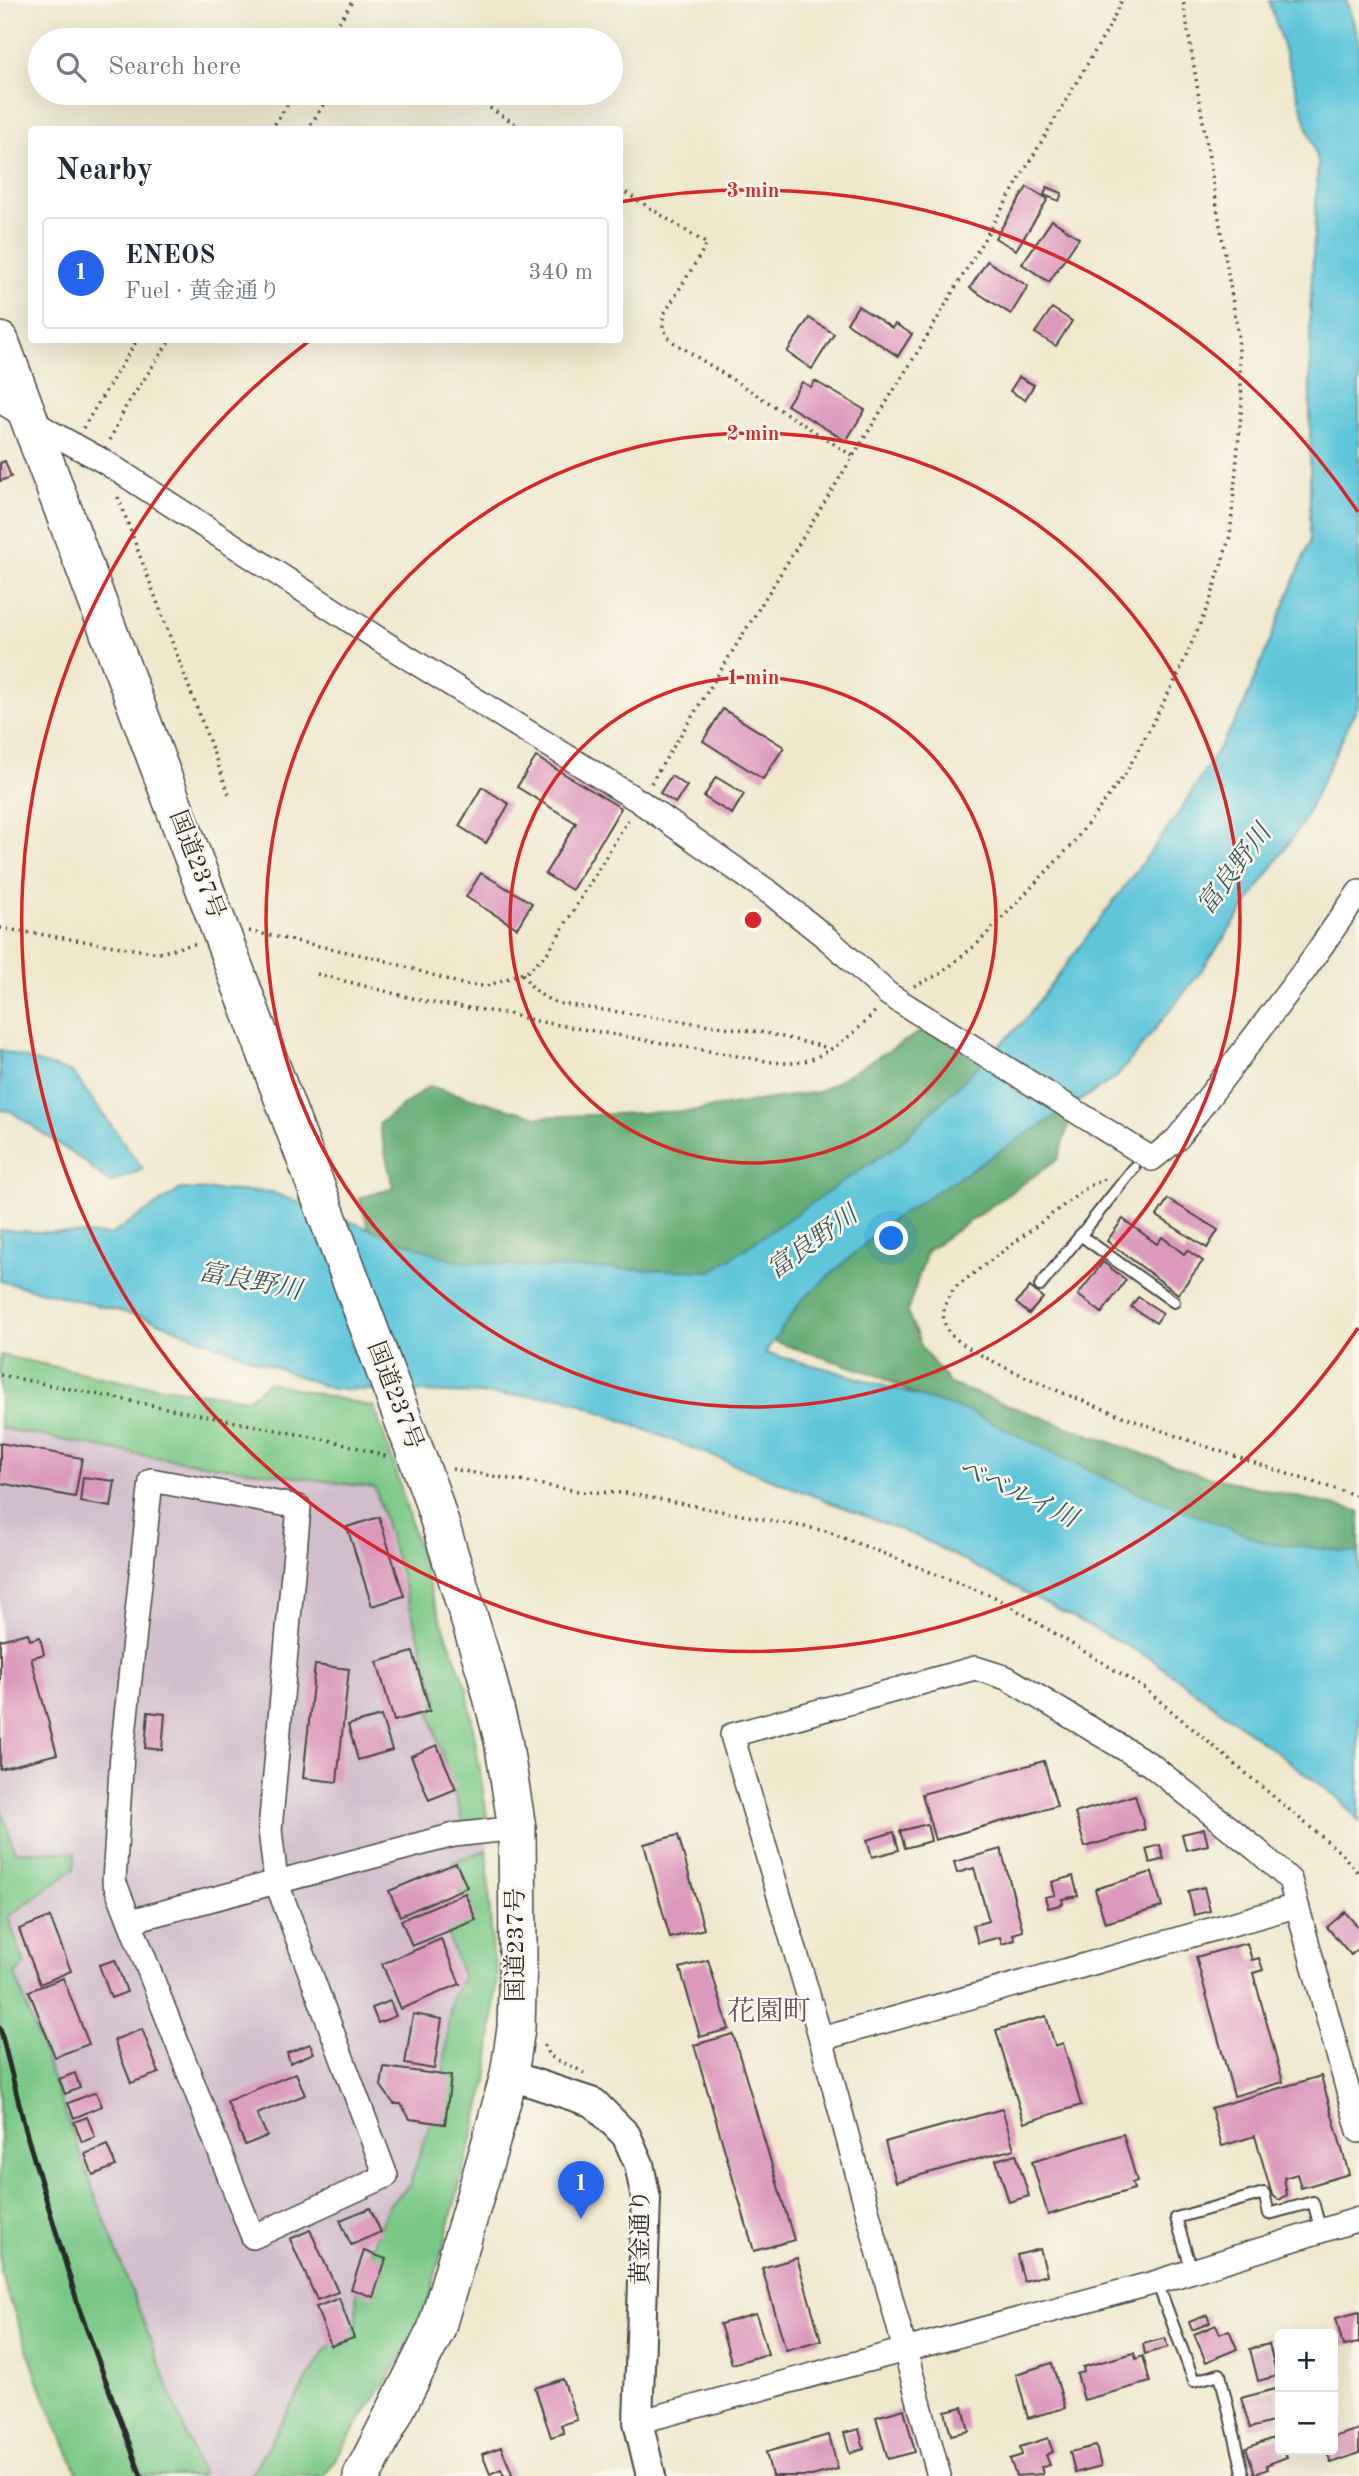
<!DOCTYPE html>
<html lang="en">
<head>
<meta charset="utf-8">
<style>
	:root { --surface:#fff; --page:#f6f6f7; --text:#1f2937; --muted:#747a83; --line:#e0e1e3; --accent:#2563eb }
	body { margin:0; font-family:"Old Standard TT","Noto Serif JP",serif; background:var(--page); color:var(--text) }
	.controls { position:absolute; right:21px; bottom:21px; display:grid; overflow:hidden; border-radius:7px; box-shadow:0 7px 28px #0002 }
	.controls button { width:63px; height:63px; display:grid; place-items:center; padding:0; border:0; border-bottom:2px solid var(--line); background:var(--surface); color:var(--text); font:35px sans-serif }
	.you { position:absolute; left:892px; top:1239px; width:24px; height:24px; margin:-18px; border:5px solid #fff; border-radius:50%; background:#1a73e8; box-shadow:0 0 0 10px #1a73e833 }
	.badge { display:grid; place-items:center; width:46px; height:46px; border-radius:50%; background:var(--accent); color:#fff; font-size:23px; font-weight:700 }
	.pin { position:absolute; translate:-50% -58px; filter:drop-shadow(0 2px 4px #0008) }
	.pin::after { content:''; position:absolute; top:37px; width:24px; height:21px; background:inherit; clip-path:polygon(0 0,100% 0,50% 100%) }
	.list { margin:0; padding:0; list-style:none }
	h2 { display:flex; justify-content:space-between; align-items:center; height:91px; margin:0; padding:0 28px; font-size:30px }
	h2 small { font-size:23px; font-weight:400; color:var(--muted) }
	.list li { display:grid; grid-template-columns:46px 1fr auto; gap:21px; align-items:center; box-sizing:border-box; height:112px; margin:0 14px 14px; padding:0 14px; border:2px solid var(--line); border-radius:7px }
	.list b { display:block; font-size:26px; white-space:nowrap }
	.list p { margin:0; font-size:23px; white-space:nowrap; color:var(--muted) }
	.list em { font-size:23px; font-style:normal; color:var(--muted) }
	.icon { flex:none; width:38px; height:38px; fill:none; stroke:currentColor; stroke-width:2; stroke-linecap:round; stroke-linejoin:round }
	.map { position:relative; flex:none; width:1359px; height:2476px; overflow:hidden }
	.search { position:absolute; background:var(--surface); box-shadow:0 7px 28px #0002; left:28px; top:28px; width:595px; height:77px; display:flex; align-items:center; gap:18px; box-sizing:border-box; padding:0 24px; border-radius:38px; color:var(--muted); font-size:26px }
	.panel { position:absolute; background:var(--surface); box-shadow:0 7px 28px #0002; left:28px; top:126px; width:595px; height:217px; border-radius:7px }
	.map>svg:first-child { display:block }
	.industrial { fill:#d1bdcc }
	.green { fill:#7ac887; stroke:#527a59; stroke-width:2 }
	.forest { fill:#63ac74; stroke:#476c50; stroke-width:2 }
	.water { fill:#5ec6da; stroke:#447882; stroke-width:2 }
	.building { fill:#dc98bd }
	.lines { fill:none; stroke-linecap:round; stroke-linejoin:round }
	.service-casing { stroke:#484743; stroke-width:14 }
	.minor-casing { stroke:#484743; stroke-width:26 }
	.tertiary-casing { stroke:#484743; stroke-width:32 }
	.trunk-casing { stroke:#484743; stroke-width:40 }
	.path { stroke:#484743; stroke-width:3.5; stroke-dasharray:2 5; stroke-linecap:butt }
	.service { stroke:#fff; stroke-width:10 }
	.minor { stroke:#fff; stroke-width:23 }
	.tertiary { stroke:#fff; stroke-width:28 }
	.trunk { stroke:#fff; stroke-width:37 }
	.rail { stroke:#2b2b2b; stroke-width:5 }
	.ring { fill:none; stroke:#d62828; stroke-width:3.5 }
	.labels { text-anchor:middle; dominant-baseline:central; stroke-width:5; stroke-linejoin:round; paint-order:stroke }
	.street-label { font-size:24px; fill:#2b2b2b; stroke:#fbf7ec }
	.water-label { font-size:26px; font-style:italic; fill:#3a5a60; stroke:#fbf7ec }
	.quarter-label { font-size:28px; fill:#69515e; stroke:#fbf7ec }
	.centre { fill:#d62828; stroke:#fbf7ec; stroke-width:3.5 }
	.ring-label { font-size:21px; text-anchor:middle; font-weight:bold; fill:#d62828; stroke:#fbf7ec; stroke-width:5; stroke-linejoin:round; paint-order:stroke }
</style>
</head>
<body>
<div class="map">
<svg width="1359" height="2476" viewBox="0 0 1359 2476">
	<rect width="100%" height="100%" fill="#fbf7ec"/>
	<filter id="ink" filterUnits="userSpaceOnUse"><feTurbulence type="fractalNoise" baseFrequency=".0143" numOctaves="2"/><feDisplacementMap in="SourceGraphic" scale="14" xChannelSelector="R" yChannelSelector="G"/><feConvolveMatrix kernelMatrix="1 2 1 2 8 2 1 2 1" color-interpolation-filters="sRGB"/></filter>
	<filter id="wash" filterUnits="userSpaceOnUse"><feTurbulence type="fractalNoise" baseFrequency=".00686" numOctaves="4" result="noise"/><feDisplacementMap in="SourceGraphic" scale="28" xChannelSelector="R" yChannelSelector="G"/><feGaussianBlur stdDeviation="1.57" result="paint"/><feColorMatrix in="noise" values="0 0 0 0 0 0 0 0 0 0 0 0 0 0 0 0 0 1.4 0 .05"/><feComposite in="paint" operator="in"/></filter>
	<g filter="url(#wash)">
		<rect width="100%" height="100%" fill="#efe8cd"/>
		<polygon class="industrial" points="0,1428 140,1455 375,1488 438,1701 430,1714 488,1823 487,1850 453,1862 466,1917 446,1929 463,1979 451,1998 442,2087 409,2187 388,2206 356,2289 357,2325 325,2350 250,2476 202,2476 88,2176 15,1973 25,1965 8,1917 74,1869 75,1853 15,1851 0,1806"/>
		<g class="green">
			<polygon points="0,1355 126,1382 248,1399 268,1382 374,1407 395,1468 432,1596 467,1689 488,1823 466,1832 430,1714 438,1701 375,1488 140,1455 0,1428"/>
			<polygon points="0,1806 15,1851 75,1852 74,1869 8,1917 25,1965 15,1974 88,2176 202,2476 79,2476 46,2402 0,2272"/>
			<polygon points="487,1850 492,1950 497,1976 487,2082 422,2326 324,2476 250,2476 325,2350 357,2325 356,2289 388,2206 409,2186 442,2087 451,1998 463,1979 446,1929 466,1916 452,1862"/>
		</g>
		<polygon class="forest" points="936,1023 1078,1093 1058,1159 927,1251 907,1312 922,1348 950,1384 1198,1474 1359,1511 1359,1582 1131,1506 877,1375 767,1339 403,1252 369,1228 359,1198 393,1188 379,1124 429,1086 538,1117 691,1111 818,1092"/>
		<g class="water">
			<polygon points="1269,0 1346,0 1359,39 1359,703 1302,824 1202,970 1117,1077 893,1219 802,1300 765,1353 828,1369 970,1412 1115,1483 1264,1542 1359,1553 1359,1822 1339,1799 1150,1658 921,1538 562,1397 332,1389 147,1318 0,1281 0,1230 110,1235 181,1189 271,1192 455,1261 537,1267 712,1271 900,1143 1023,1022 1175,819 1242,710 1310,542 1310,316 1318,161"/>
			<polygon points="0,1050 73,1073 143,1169 110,1183 85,1162 10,1111 0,1110"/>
		</g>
		<g id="blocks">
			<g class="building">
				<polygon points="1027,187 1048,199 1016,250 995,238"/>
				<polygon points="1047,187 1062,193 1059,201 1044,195"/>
				<polygon points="1052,220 1079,238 1049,282 1022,264"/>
				<polygon points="987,261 1028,286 1011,314 970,288"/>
				<polygon points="858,306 892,328 895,324 912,334 898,356 847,323"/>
				<polygon points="1052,308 1072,321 1056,346 1035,333"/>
				<polygon points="809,318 834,334 812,369 787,352"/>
				<polygon points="1019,377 1034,385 1025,400 1010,391"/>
				<polygon points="815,381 865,410 846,441 787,405 802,382 811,387"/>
				<polygon points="5,461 11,477 0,481 0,463"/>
				<polygon points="723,709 784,747 763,779 703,741"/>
				<polygon points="536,757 621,808 572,890 545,874 576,823 517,787"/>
				<polygon points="671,776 687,786 675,803 660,793"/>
				<polygon points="716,777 744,794 732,814 704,797"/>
				<polygon points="482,787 509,804 486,843 459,826"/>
				<polygon points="481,873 532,903 517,928 466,897"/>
				<polygon points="1168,1199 1218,1230 1207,1248 1157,1216"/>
				<polygon points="1123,1219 1157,1244 1162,1237 1184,1254 1187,1250 1203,1261 1178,1294 1107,1241"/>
				<polygon points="1103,1262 1126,1280 1102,1313 1078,1295"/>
				<polygon points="1030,1287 1043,1298 1029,1314 1016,1303"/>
				<polygon points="1138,1297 1163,1313 1156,1323 1131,1307"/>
				<polygon points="0,1443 82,1458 75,1497 0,1483"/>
				<polygon points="83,1477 115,1481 111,1507 80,1502"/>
				<polygon points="379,1517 404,1596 372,1606 347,1527"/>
				<polygon points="28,1633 30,1640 40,1637 44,1654 31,1658 57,1754 0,1769 0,1640"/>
				<polygon points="413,1652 430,1711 394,1721 377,1662"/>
				<polygon points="315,1665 349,1669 337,1782 303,1778"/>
				<polygon points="148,1712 165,1714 162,1750 145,1748"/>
				<polygon points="381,1716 392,1750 358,1760 348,1725"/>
				<polygon points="437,1745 456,1789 429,1800 411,1756"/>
				<polygon points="1044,1761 1057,1806 935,1840 922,1794"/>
				<polygon points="1135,1795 1145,1829 1085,1847 1075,1813"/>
				<polygon points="927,1824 931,1841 905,1848 900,1831"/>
				<polygon points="1204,1829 1208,1845 1186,1850 1182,1834"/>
				<polygon points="894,1832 899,1850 872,1857 867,1840"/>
				<polygon points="678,1835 704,1929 670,1938 644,1844"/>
				<polygon points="1160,1845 1164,1859 1150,1863 1146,1849"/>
				<polygon points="1001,1849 1023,1931 1013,1934 1015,1940 1002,1944 1000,1937 978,1943 973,1925 989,1921 974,1868 957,1873 954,1862"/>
				<polygon points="456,1863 467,1887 400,1916 389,1891"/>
				<polygon points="1152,1872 1162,1907 1105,1923 1095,1889"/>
				<polygon points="1073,1876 1078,1896 1062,1899 1063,1904 1048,1908 1045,1897 1055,1895 1052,1882"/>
				<polygon points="1204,1887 1210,1911 1194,1915 1188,1891"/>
				<polygon points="465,1893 476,1920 412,1946 401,1920"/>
				<polygon points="1345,1912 1359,1928 1359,1948 1351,1955 1327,1927"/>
				<polygon points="50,1917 71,1971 40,1984 19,1929"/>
				<polygon points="441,1939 460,1984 401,2009 382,1964"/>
				<polygon points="1247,1943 1252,1960 1259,1958 1263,1970 1253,1973 1283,2082 1234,2096 1196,1957"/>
				<polygon points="115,1960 127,1992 111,1998 99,1965"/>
				<polygon points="708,1960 729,2029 700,2037 680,1968"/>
				<polygon points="63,1978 89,2044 55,2057 29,1991"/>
				<polygon points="390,2001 396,2016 378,2023 372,2008"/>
				<polygon points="413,2014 442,2019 434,2069 405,2064"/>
				<polygon points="1046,2016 1055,2046 1063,2043 1081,2105 1024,2123 996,2030"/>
				<polygon points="142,2029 159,2073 131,2083 114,2040"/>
				<polygon points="733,2034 794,2240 754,2251 694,2045"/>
				<polygon points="310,2044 314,2053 290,2063 287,2053"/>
				<polygon points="384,2067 451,2076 445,2124 410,2119 401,2104 394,2104 381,2086"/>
				<polygon points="75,2073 80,2088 65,2094 59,2079"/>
				<polygon points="296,2073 305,2095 257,2114 267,2136 245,2145 227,2101"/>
				<polygon points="1321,2076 1349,2174 1301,2188 1297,2174 1284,2178 1287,2195 1279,2200 1272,2195 1255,2136 1222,2146 1211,2108"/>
				<polygon points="96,2092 102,2106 74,2118 68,2103"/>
				<polygon points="1002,2109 1014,2149 896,2182 885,2142"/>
				<polygon points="87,2117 95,2137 82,2142 74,2122"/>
				<polygon points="1123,2134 1137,2181 1132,2183 1134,2189 1048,2215 1032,2162"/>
				<polygon points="107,2145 116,2166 93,2175 85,2154"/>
				<polygon points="1016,2154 1029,2196 1009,2202 996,2160"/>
				<polygon points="370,2208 381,2232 351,2245 340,2220"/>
				<polygon points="310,2230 338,2292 317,2300 290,2239"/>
				<polygon points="1040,2249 1047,2275 1024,2281 1017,2255"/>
				<polygon points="364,2251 386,2259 373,2297 351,2289"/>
				<polygon points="797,2258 821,2340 786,2350 762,2268"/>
				<polygon points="339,2298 354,2338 331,2346 316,2307"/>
				<polygon points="1359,2312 1359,2343 1343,2346 1336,2318"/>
				<polygon points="756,2314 768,2354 732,2364 720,2324"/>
				<polygon points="1207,2315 1210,2323 1192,2330 1189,2322"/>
				<polygon points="1216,2325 1220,2334 1229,2330 1237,2349 1206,2362 1194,2334"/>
				<polygon points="1165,2338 1168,2347 1145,2354 1143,2344"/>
				<polygon points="1269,2344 1277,2376 1258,2381 1250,2349"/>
				<polygon points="1134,2353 1136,2359 1143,2356 1150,2382 1084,2400 1077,2374 1084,2372 1083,2367"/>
				<polygon points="1052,2363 1065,2408 1028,2418 1016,2374"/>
				<polygon points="563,2379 577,2420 561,2425 564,2433 551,2437 535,2388"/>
				<polygon points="1275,2389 1280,2407 1280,2420 1250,2428 1241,2398"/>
				<polygon points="963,2407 969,2431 951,2435 945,2411"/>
				<polygon points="904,2409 915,2452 888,2459 876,2417"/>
				<polygon points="859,2429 864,2449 850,2453 844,2433"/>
				<polygon points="1359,2429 1359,2453 1331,2463 1326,2450 1333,2450 1333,2437"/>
				<polygon points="829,2435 838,2469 812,2476 772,2476 766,2452"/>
				<polygon points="1279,2436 1280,2450 1284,2450 1287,2457 1266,2465 1268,2469 1255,2474 1246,2448"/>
				<polygon points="1048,2438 1053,2452 1046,2455 1050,2465 1041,2467 1043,2474 1016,2476 1010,2459 1022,2455 1020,2447"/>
				<polygon points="1096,2446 1101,2466 1075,2473 1070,2452"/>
				<polygon points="501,2447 513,2476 504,2476 501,2469 490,2474 482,2454"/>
			</g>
		</g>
	</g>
	<g filter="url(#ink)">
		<use href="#blocks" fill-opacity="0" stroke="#484743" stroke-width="2"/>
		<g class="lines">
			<defs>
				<g id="service">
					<polyline points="1080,1235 1174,1302"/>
					<polyline points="1040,1286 1134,1168"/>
					<polyline points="1192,2271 1176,2218 1264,2193 1269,2214 1313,2202 1321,2231"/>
					<polyline points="1157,2282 1194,2381 1220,2374 1244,2476"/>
				</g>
				<g id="minor">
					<polyline points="0,401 52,433 105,462 394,649 639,801 773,895 829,940 888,994 1152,1159 1177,1139 1304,971 1359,892"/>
					<polygon points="151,1480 299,1507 270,1830 276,1881 386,2176 253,2237 114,1881 122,1754"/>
					<polyline points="130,1921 454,1835 517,1828"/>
					<polyline points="821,2039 1296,1906"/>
					<polyline points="638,2422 1157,2282 1359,2219"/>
					<polyline points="939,2476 821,2039 732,1735 975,1668 1007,1678 1151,1765 1257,1850 1290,1880 1359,2131"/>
				</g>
				<polyline id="tertiary" points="509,2075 594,2103 626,2135 639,2164 646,2199 638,2422 651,2476"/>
				<polyline id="trunk" points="0,341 431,1494 486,1673 503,1740 517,1828 518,1955 516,2028 509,2075 492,2138 436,2330 362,2476"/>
			</defs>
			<use href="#service" class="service-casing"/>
			<use href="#minor" class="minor-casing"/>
			<use href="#tertiary" class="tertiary-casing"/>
			<use href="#trunk" class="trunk-casing"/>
			<g class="path">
				<polyline points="328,40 353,0"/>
				<polyline points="366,40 371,33 383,40"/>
				<polyline points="466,93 525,130"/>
				<polyline points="271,130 295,93"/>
				<polyline points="307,130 331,93"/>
				<polyline points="620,189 707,244 663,316 663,328 670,340 853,456"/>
				<polyline points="83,428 137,340"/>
				<polyline points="110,440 125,408 170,340"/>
				<polyline points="118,497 230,797"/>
				<polyline points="651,783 920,348 1108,29 1122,0"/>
				<polyline points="0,928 159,953 197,943"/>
				<polyline points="249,931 380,959 465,985 487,986 528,971 549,951 628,820"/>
				<path d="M 317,974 L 428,1002 L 504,1013 L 536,1021 L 772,1062 C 783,1063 795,1064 805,1061 C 830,1054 861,1029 877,1009"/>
				<path d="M 522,974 C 534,990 542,999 562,1004 L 766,1033 L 829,1048"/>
				<polyline points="914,986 940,974 978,943 1070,847 1126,773 1177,677 1210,601 1230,536 1242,402 1238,334 1183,0"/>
				<path d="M 1105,1179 L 1089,1186 L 957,1286 C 946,1298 939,1313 947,1329 C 970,1372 1298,1479 1359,1496"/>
				<polyline points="0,1375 342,1443 388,1457"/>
				<polyline points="452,1469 583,1492 626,1493 826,1531 997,1598 1144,1688 1341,1853 1359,1874"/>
				<path d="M 544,2045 C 549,2063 570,2063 584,2073"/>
			</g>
			<use href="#service" class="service"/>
			<use href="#minor" class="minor"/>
			<use href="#tertiary" class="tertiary"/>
			<use href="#trunk" class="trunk"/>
			<polyline class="rail" points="0,2028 28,2139 80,2311 141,2476"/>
		</g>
	</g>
	<g class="ring">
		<circle cx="753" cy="920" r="243"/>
		<circle cx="753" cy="920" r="487"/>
		<path d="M1358 1328A730 730 0 1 1 309 341M620 202A730 730 0 0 1 1358 512"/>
	</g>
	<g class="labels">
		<g class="street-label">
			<text transform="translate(196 865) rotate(69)">国道237号</text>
			<text transform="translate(394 1396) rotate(69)">国道237号</text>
			<text transform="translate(517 1945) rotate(-90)">国道237号</text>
			<text transform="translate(642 2237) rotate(-90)">黄金通り</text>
		</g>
		<g class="water-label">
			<text transform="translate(1235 870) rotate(-53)">富良野川</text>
			<text transform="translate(813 1243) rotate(-36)">富良野川</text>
			<text transform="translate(250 1282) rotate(11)">富良野川</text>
			<text transform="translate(1017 1494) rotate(25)">ベベルイ川</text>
		</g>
		<g class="quarter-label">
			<text x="769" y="2013">花園町</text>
		</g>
	</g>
	<circle cx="753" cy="920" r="10" class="centre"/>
	<g class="ring-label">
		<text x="753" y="197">3 min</text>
		<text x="753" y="440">2 min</text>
		<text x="753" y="684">1 min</text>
	</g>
</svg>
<div class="controls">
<button>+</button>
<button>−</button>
</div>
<div class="you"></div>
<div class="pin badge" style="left:581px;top:2219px">1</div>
<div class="search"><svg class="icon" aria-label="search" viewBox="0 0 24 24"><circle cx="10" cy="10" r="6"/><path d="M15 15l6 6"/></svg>Search here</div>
<section class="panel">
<h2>Nearby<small></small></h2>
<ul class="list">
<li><span class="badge">1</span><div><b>ENEOS</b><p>Fuel · 黄金通り</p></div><em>340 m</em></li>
</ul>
</section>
</div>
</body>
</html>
